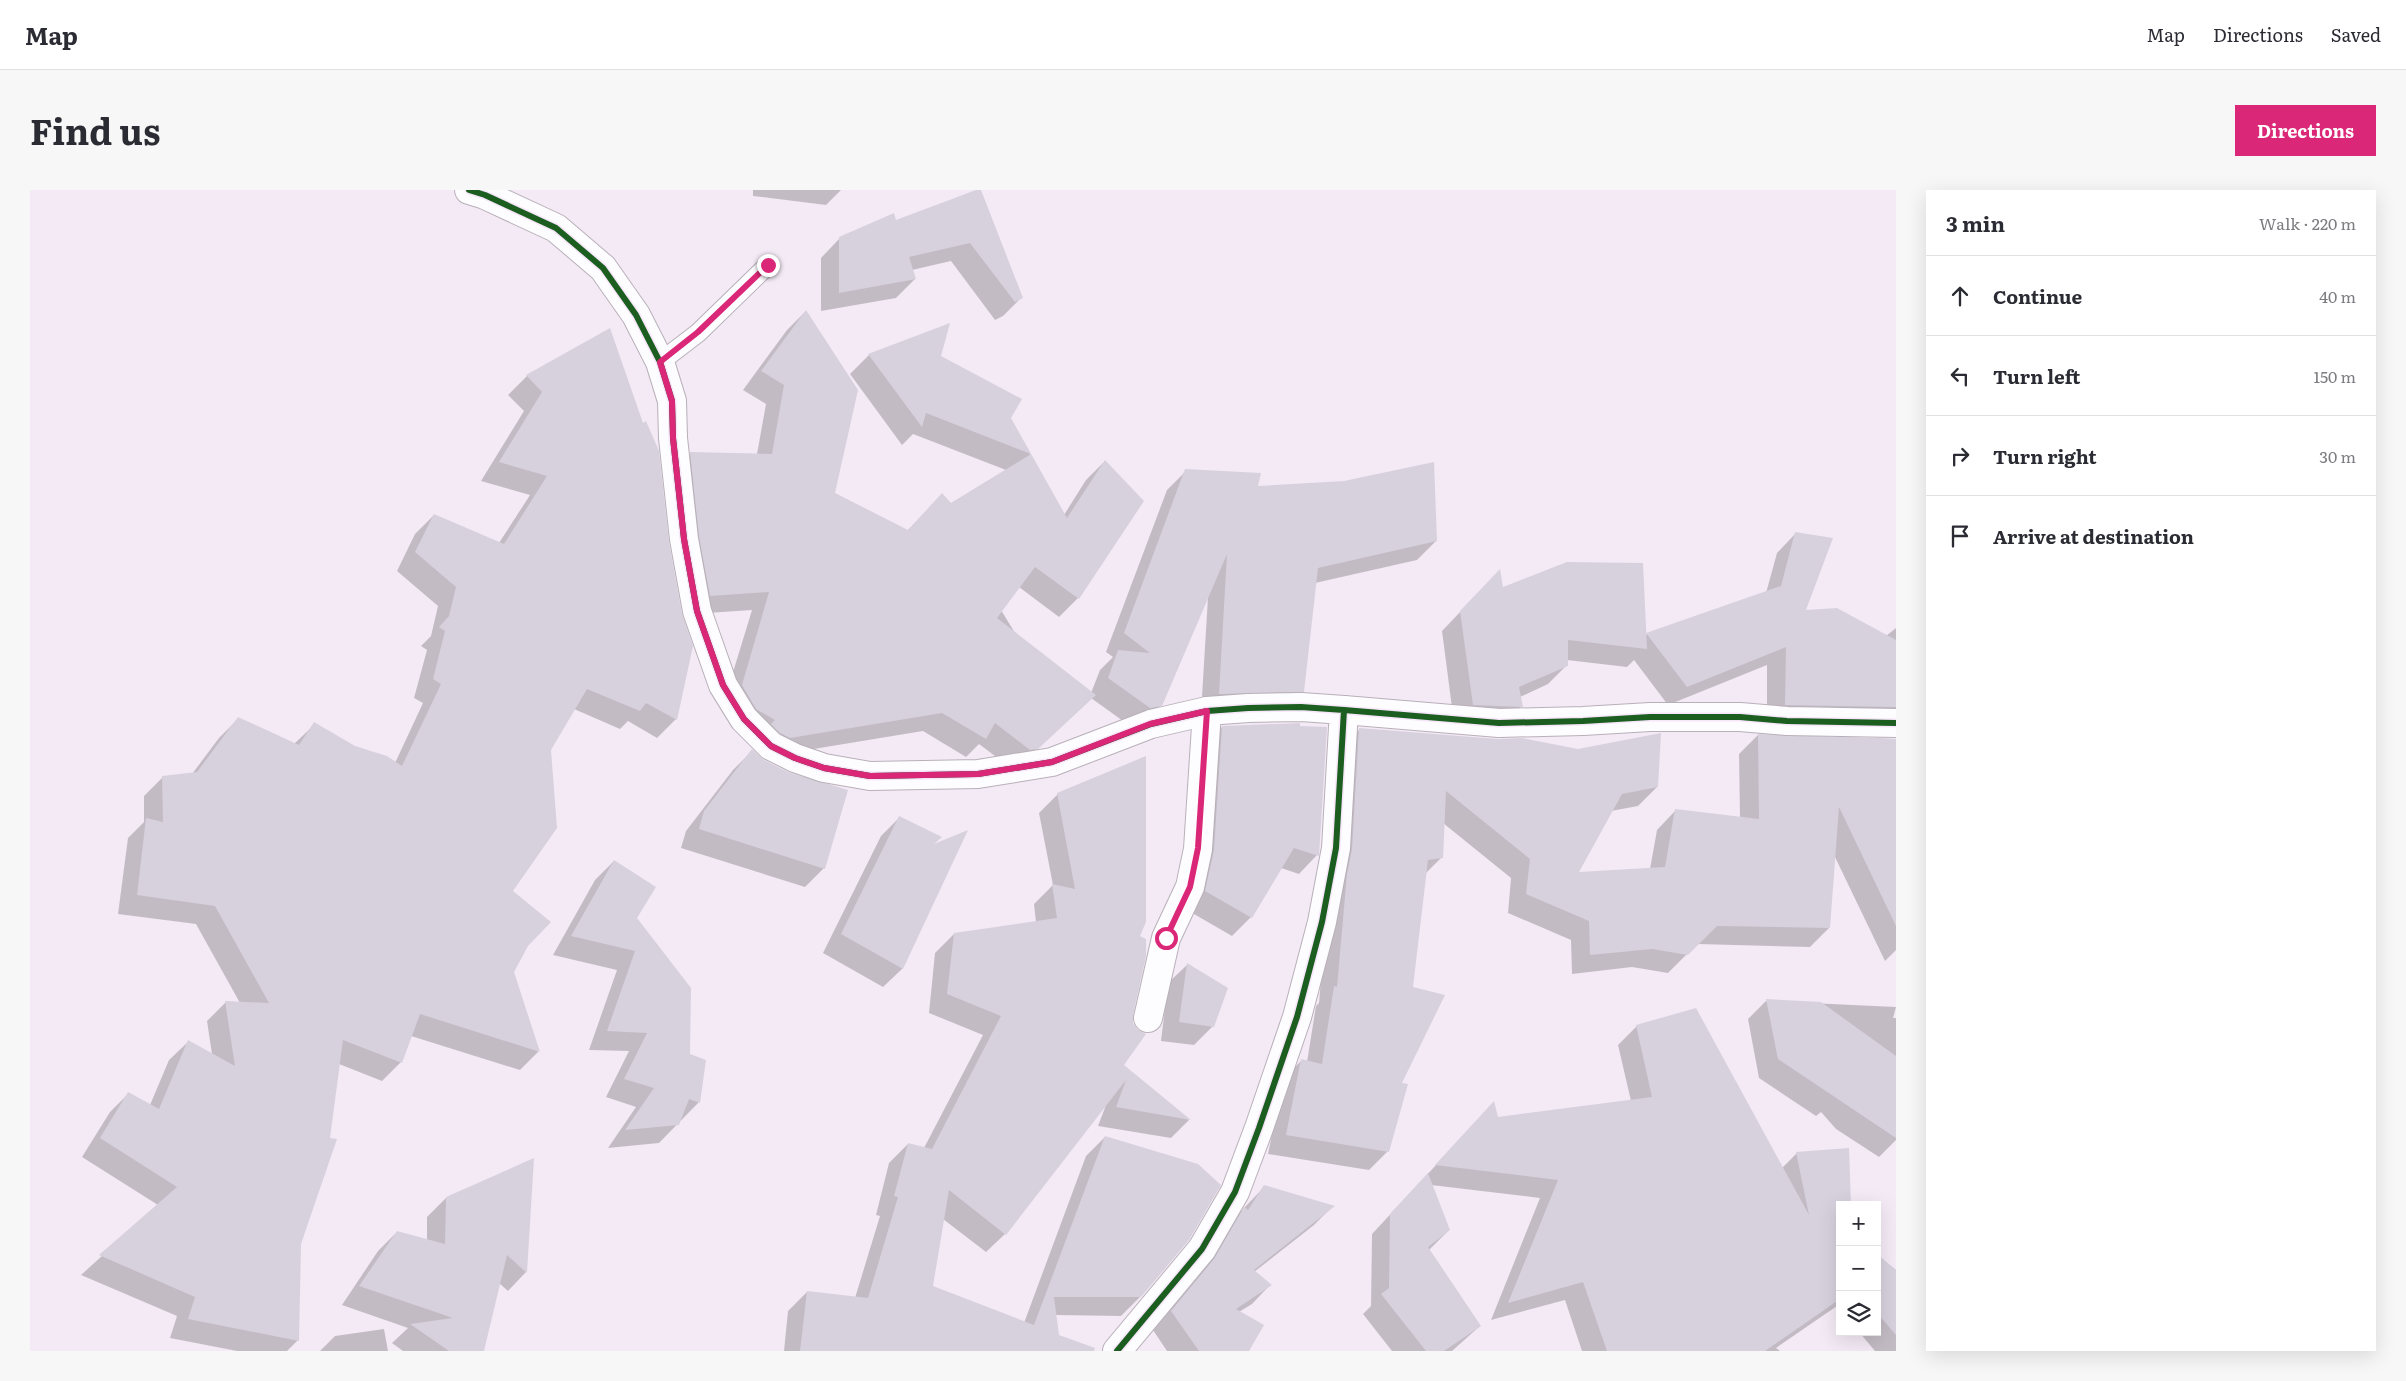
<!DOCTYPE html>
<html lang="en">
<head>
<meta charset="utf-8">
<style>
	:root { --surface:#fff; --page:#f7f7f7; --text:#2b2b33; --muted:#7c7c81; --line:#e1e1e2; --accent:#db2777 }
	body { margin:0; font-family:Literata,serif; background:var(--page); color:var(--text) }
	.controls { position:absolute; right:15px; bottom:15px; display:grid; overflow:hidden; border-radius:0px; box-shadow:0 5px 20px #0002 }
	.controls button { width:45px; height:45px; display:grid; place-items:center; padding:0; border:0; border-bottom:1px solid var(--line); background:var(--surface); color:var(--text); font:25px sans-serif }
	.stop { position:absolute; width:15px; height:15px; margin:-11px; border:4px solid #db2777; border-radius:50%; background:#fff }
	.stop.end { background:#db2777; border-color:#fff; box-shadow:0 1px 5px #0008 }
	.list { margin:0; padding:0; list-style:none }
	h2 { display:flex; justify-content:space-between; align-items:center; height:65px; margin:0; padding:0 20px; font-size:21px }
	h2 small { font-size:16px; font-weight:400; color:var(--muted) }
	.list li { display:grid; grid-template-columns:32px 1fr auto; gap:15px; align-items:center; box-sizing:border-box; height:80px; padding:0 20px; border-top:1px solid var(--line) }
	.list b { display:block; font-size:19px; white-space:nowrap }
	.list em { font-size:16px; font-style:normal; color:var(--muted) }
	.icon { flex:none; width:28px; height:28px; fill:none; stroke:currentColor; stroke-width:2; stroke-linecap:round; stroke-linejoin:round }
	.map { position:relative; flex:none; width:1866px; height:1161px; overflow:hidden; border-radius:0px }
	header { display:flex; align-items:center; gap:30px; box-sizing:border-box; height:70px; padding:0 25px; background:var(--surface); border-bottom:1px solid var(--line) }
	header strong { font-size:24px }
	nav { display:flex; gap:28px; margin-inline-start:auto; font-size:18px }
	.intro { display:flex; align-items:center; justify-content:space-between; box-sizing:border-box; height:120px; padding:0 30px }
	h1 { margin:0; font-size:35px }
	.button { padding:12px 22px; border-radius:0px; background:var(--accent); color:#fff; font-size:18px; font-weight:700 }
	main { display:flex; gap:30px; padding:0 30px }
	aside { flex:1; background:var(--surface); border-radius:0px; box-shadow:0 5px 20px #0002 }
	.map>svg:first-child { display:block }
	.shadow { fill:#0003 }
	.building { fill:#d7d1de }
	.lines { fill:none; stroke-linecap:round; stroke-linejoin:round }
	.service-casing { stroke:#b8b0b9; stroke-width:20 }
	.minor-casing { stroke:#b8b0b9; stroke-width:30 }
	.service { stroke:#fdfcfe; stroke-width:18 }
	.minor { stroke:#fdfcfe; stroke-width:28 }
	.cycleway-casing { stroke:#f7e6fa; stroke-width:9 }
	.cycleway { stroke:#1b5e20; stroke-width:6 }
	.route { stroke:#db2777; stroke-width:6 }
</style>
</head>
<body>
<header>
<strong>Map</strong>
<nav><a>Map</a><a>Directions</a><a>Saved</a></nav>
</header>
<div class="intro"><h1>Find us</h1><a class="button">Directions</a></div>
<main>
<div class="map">
<svg width="1866" height="1161" viewBox="0 0 1866 1161">
	<rect width="100%" height="100%" fill="#f4eaf6"/>
	<g class="shadow">
		<polygon points="723,0 811,0 796,15 723,6"/>
		<polygon points="950,0 992,107 973,126 965,130 921,71 882,80 885,89 866,108 791,121 791,68 810,48 865,32"/>
		<polygon points="775,122 804,303 877,341 912,305 920,314 976,280 883,244 872,255 820,184 839,165 918,135 909,167 980,228 1034,325 1056,290 1075,271 1112,312 1048,408 1029,427 989,397 971,420 985,443 1061,503 1070,480 1083,467 1076,462 1137,300 1156,281 1227,298 1406,351 1387,370 1285,393 1273,501 1254,520 1171,523 1178,407 1131,515 1111,534 1100,536 1061,508 987,577 981,578 949,554 936,567 893,541 741,566 693,515 722,420 662,424 642,282 661,263 727,264 736,214 713,200 757,140"/>
		<polygon points="579,140 646,529 627,548 598,531 590,539 544,519 520,560 481,701 497,755 483,782 508,862 490,880 381,846 371,872 352,891 309,874 269,1054 268,1150 257,1161 207,1161 140,1148 147,1126 51,1085 128,1015 52,967 80,922 99,903 120,915 139,870 158,852 182,864 177,831 195,813 210,813 166,734 88,724 98,648 114,632 114,606 133,587 162,584 189,548 208,529 264,554 285,534 325,557 365,573 393,513 384,508 397,460 391,456 401,446 408,416 367,381 385,344 404,325 469,353 500,305 451,291 494,221 478,205 497,186"/>
		<polygon points="1765,344 1774,421 1856,446 1866,438 1866,530 1737,533 1737,475 1638,515 1604,470 1597,477 1537,470 1537,475 1518,494 1490,507 1491,516 1473,535 1424,533 1412,441 1452,399 1472,399 1615,445 1736,403 1747,363"/>
		<polygon points="1192,537 1287,665 1269,684 1251,678 1221,727 1202,746 1157,720 1173,556"/>
		<polygon points="1329,540 1627,597 1608,616 1581,621 1546,684 1620,679 1627,640 1645,621 1710,628 1709,564 1728,545 1866,549 1866,760 1855,771 1804,665 1799,738 1780,757 1667,754 1638,783 1602,777 1542,784 1541,750 1478,723 1481,688 1413,633 1412,667 1395,684 1370,894 1357,962 1339,980 1238,964 1253,889 1271,871 1277,872 1286,816 1289,813 1310,558"/>
		<polygon points="722,561 794,678 775,697 651,658 656,641 703,580"/>
		<polygon points="1028,604 1109,746 1092,875 1159,930 1141,948 1068,936 1076,915 975,1044 956,1062 913,1029 901,1097 994,1133 1056,966 1075,947 1110,1107 1091,1126 1025,1125 1030,1161 754,1161 758,1121 777,1102 825,1108 850,1026 846,1025 859,973 878,954 894,958 953,845 899,823 905,763 924,744 1006,732 1004,714 1023,695 1009,623"/>
		<polygon points="870,627 899,657 936,642 872,779 853,797 793,763 851,646"/>
		<polygon points="584,671 659,865 669,912 629,953 578,958 606,917 576,907 599,861 559,860 587,780 523,765 565,690"/>
		<polygon points="1157,775 1183,836 1164,855 1131,851 1138,793"/>
		<polygon points="1736,811 1866,817 1863,828 1866,828 1866,950 1849,967 1806,939 1791,922 1786,926 1729,888 1718,829"/>
		<polygon points="1607,836 1752,978 1767,963 1810,1015 1810,1120 1807,1116 1746,1158 1750,1161 1552,1161 1535,1110 1461,1130 1510,1008 1401,995 1419,1040 1399,1060 1450,1136 1422,1161 1362,1161 1333,1124 1341,1116 1342,1044 1446,932 1601,911 1588,855"/>
		<polygon points="502,970 496,1082 478,1101 469,1093 452,1161 373,1161 362,1153 378,1138 312,1115 348,1061 367,1042 397,1050 397,1027 416,1008"/>
		<polygon points="1235,996 1302,1017 1284,1035 1224,1082 1240,1095 1222,1114 1209,1122 1217,1161 1137,1161 1123,1140 1166,1089 1196,1037"/>
		<polygon points="1847,1066 1866,1080 1866,1161 1845,1161 1829,1142 1847,1142"/>
		<polygon points="354,1139 358,1161 290,1161 305,1146"/>
	</g>
	<g class="building">
		<polygon points="946,0 951,0 993,108 985,112 940,53 879,67 886,89 809,103 809,47 864,23 866,30"/>
		<polygon points="776,120 828,200 805,303 878,340 912,303 921,313 1001,264 896,223 892,237 838,164 920,133 911,166 992,209 981,228 1037,328 1075,270 1114,311 1049,409 1005,377 967,428 1066,505 1008,559 1000,560 965,533 956,549 912,523 760,548 750,543 741,534 745,530 726,519 712,495 739,402 680,406 669,347 660,262 742,264 754,195 731,181"/>
		<polygon points="580,138 613,233 616,231 629,261 639,352 652,424 663,456 647,530 616,513 610,521 557,499 521,560 527,638 483,701 521,732 498,756 484,782 510,862 390,824 372,873 313,850 300,948 307,949 271,1054 269,1151 158,1129 165,1107 69,1065 147,997 70,948 98,902 129,919 158,850 205,876 195,811 239,813 185,716 107,705 116,628 133,632 132,586 167,582 208,527 269,555 284,532 325,556 357,566 372,576 411,494 403,489 415,441 409,437 419,426 426,397 385,362 404,324 474,354 517,286 469,272 512,202 496,185"/>
		<polygon points="1404,272 1407,351 1288,378 1274,502 1189,504 1197,364 1132,516 1120,518 1078,488 1088,460 1120,463 1094,443 1155,279 1231,283 1228,296 1314,291"/>
		<polygon points="1765,342 1803,348 1776,420 1807,418 1866,450 1866,517 1755,515 1756,457 1657,497 1616,443 1751,396"/>
		<polygon points="1537,372 1613,373 1617,459 1538,450 1538,476 1489,497 1493,517 1443,515 1430,421 1470,379 1473,397"/>
		<polygon points="1270,533 1270,536 1297,537 1289,666 1264,658 1222,728 1175,701 1184,660 1192,536"/>
		<polygon points="1329,538 1468,549 1492,548 1548,559 1631,543 1628,597 1592,604 1549,682 1635,677 1645,619 1729,629 1728,544 1866,549 1866,736 1809,617 1800,738 1687,736 1658,765 1622,759 1560,765 1559,731 1496,704 1500,669 1416,601 1413,668 1398,670 1383,797 1415,805 1372,893 1378,894 1359,962 1256,945 1271,869 1292,874 1304,796 1307,797 1317,684 1322,659"/>
		<polygon points="722,559 734,570 758,582 818,600 795,679 669,639 674,621"/>
		<polygon points="1116,566 1116,732 1110,746 1116,749 1116,766 1103,825 1103,833 1107,839 1116,844 1094,875 1161,930 1086,917 1096,890 976,1045 919,1000 903,1096 1004,1135 1075,946 1168,974 1191,995 1159,1050 1111,1107 1024,1107 1029,1145 1065,1158 1064,1161 770,1161 777,1101 838,1108 868,1007 864,1006 878,953 902,959 971,826 917,804 924,743 1027,728 1022,694 1045,699 1027,603"/>
		<polygon points="869,626 912,647 904,654 938,640 873,779 811,744"/>
		<polygon points="584,670 626,697 607,728 661,798 660,864 676,870 670,913 659,909 649,935 595,940 624,898 594,889 617,843 577,841 605,761 541,746"/>
		<polygon points="1157,773 1198,798 1184,837 1149,832"/>
		<polygon points="1736,809 1791,812 1866,866 1866,948 1748,869"/>
		<polygon points="1666,818 1779,1025 1766,962 1819,958 1821,1015 1810,1015 1810,1109 1735,1161 1577,1161 1553,1092 1478,1113 1528,990 1405,975 1464,911 1468,927 1622,907 1606,835"/>
		<polygon points="504,968 497,1083 477,1065 454,1161 419,1161 380,1134 423,1128 329,1096 367,1041 415,1054 416,1007"/>
		<polygon points="1398,983 1420,1040 1398,1057 1451,1136 1414,1161 1396,1161 1351,1104 1359,1098 1360,1024"/>
		<polygon points="1234,995 1305,1016 1224,1080 1242,1095 1206,1119 1234,1135 1219,1161 1169,1161 1141,1121 1184,1069 1214,1017 1218,1020"/>
		<polygon points="1847,1064 1866,1080 1866,1145 1847,1123"/>
	</g>
	<g class="lines">
		<defs>
			<polyline id="service" points="630,172 668,143 738,75"/>
			<g id="minor">
				<polyline points="439,0 455,5 526,38 573,78 606,125 630,172 642,211 643,248 654,349 667,421 693,495 714,529 741,556 765,568 794,578 840,586 948,584 1022,572 1121,534 1177,521 1218,518 1271,517 1314,520 1306,658 1292,732 1267,827 1229,938 1205,1002 1172,1059 1087,1161"/>
				<polyline points="1314,520 1469,533 1553,531 1620,527 1710,527 1757,531 1866,533"/>
				<polyline points="1118,828 1136,748 1160,697 1168,659 1177,521"/>
			</g>
		</defs>
		<use href="#service" class="service-casing"/>
		<use href="#minor" class="minor-casing"/>
		<use href="#service" class="service"/>
		<use href="#minor" class="minor"/>
		<defs>
			<g id="cycleway">
				<polyline points="439,0 455,5 526,38 573,78 606,125 630,172 642,211 643,248 654,349 667,421 693,495 714,529 741,556 765,568 794,578 840,586 948,584 1022,572 1121,534 1177,521 1218,518 1271,517 1314,520 1306,658 1292,732 1267,827 1229,938 1205,1002 1172,1059 1087,1161"/>
				<polyline points="1314,520 1469,533 1553,531 1620,527 1710,527 1757,531 1866,533"/>
			</g>
		</defs>
		<use href="#cycleway" class="cycleway-casing"/>
		<use href="#cycleway" class="cycleway"/>
	</g>
	<g class="lines">
		<polyline class="route" points="738,75 668,142 630,172 642,211 643,248 654,349 667,421 693,495 714,529 741,556 765,568 794,578 840,586 948,584 1022,572 1120,534 1177,521 1168,658 1160,697 1136,748"/>
	</g>
</svg>
<div class="controls">
<button>+</button>
<button>−</button>
<button><svg class="icon" aria-label="layers" viewBox="0 0 24 24"><path d="M12 4l9 5-9 5-9-5zM3 14l9 5 9-5"/></svg></button>
</div>
<div class="stop" style="left:1136px;top:748px"></div>
<div class="stop end" style="left:738px;top:75px"></div>
</div>
<aside>
<h2>3 min<small>Walk · 220 m</small></h2>
<ul class="list">
<li><svg class="icon" aria-label="ahead" viewBox="0 0 24 24"><path d="M12 20V5M6 11l6-6 6 6"/></svg><div><b>Continue</b></div><em>40 m</em></li>
<li><svg class="icon" aria-label="left" viewBox="0 0 24 24"><path d="M17 20v-9H6M10 6l-5 5 5 5"/></svg><div><b>Turn left</b></div><em>150 m</em></li>
<li><svg class="icon" aria-label="right" viewBox="0 0 24 24"><path d="M7 20v-9h11M14 6l5 5-5 5"/></svg><div><b>Turn right</b></div><em>30 m</em></li>
<li><svg class="icon" aria-label="arrive" viewBox="0 0 24 24"><path d="M6 21V4h12l-3 4 3 4H6"/></svg><div><b>Arrive at destination</b></div></li>
</ul>
</aside>
</main>
</body>
</html>
